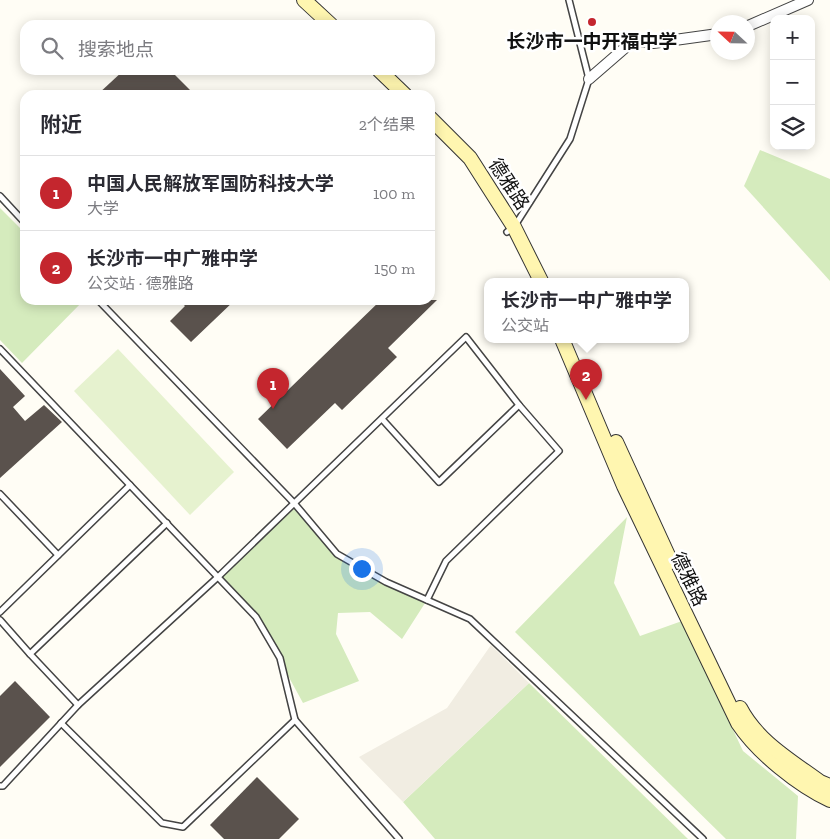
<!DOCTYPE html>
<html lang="zh">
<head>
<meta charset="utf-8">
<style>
	:root { --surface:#fff; --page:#f7f7f7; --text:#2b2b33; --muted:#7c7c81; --line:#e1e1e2; --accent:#c4262e }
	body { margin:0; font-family:"Zilla Slab","Noto Sans SC",serif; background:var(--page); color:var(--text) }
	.controls { position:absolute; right:15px; top:15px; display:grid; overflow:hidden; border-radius:10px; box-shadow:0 2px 12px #0003 }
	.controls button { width:45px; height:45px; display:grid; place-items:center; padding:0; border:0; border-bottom:1px solid var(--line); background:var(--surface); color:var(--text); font:25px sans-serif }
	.compass { position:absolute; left:710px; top:15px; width:45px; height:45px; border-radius:50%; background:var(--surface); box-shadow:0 2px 12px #0003; rotate:292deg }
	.you { position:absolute; left:361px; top:568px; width:18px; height:18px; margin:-12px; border:4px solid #fff; border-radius:50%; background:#1a73e8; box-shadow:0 0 0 8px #1a73e833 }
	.badge { display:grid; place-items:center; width:32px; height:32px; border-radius:50%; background:var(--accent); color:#fff; font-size:16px; font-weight:700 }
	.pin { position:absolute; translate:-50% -41px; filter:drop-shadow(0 1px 2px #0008) }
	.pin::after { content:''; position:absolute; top:26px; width:18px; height:15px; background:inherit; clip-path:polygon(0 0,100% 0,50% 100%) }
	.popup { position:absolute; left:484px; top:278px; width:205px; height:65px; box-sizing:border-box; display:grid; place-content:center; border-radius:10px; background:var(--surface); filter:drop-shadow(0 1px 4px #0005); font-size:16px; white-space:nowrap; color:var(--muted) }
	.popup b { font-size:19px; color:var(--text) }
	.popup::after { content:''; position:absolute; left:50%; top:100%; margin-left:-10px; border:10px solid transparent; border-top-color:var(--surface) }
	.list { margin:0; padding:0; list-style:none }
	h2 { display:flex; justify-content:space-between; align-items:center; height:65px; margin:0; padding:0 20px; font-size:21px }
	h2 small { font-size:16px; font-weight:400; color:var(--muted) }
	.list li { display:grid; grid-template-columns:32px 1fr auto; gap:15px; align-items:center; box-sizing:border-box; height:75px; padding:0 20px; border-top:1px solid var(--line) }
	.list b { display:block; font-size:19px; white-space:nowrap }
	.list p { margin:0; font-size:16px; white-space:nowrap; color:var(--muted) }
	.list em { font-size:16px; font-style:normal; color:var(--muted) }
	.icon { flex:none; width:28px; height:28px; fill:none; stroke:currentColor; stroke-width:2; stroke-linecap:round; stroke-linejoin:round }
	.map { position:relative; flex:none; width:830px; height:839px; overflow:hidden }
	.search { position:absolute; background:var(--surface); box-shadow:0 2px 12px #0003; left:20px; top:20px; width:415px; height:55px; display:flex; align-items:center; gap:12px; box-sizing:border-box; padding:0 18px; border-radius:15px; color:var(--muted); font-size:19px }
	.panel { position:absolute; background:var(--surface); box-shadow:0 2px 12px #0003; left:20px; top:90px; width:415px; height:215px; border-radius:15px }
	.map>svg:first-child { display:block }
	.green { fill:#d5ebbd }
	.pitch { fill:#e6f2cf }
	.plaza { fill:#f1ede2 }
	.building { fill:#5a524d }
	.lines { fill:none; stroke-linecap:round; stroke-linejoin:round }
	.lane-casing { stroke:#444; stroke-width:8 }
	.street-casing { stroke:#444; stroke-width:12 }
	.secondary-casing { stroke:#333; stroke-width:16 }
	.lane { stroke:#fff; stroke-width:5 }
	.street { stroke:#fff; stroke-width:10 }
	.secondary { stroke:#fff6b0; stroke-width:14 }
	.poi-dot { fill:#c4262e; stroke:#fff; stroke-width:2 }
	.labels { text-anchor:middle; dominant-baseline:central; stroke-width:5; stroke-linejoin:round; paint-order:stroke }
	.poi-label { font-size:19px; font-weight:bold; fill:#111; stroke:#fff }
	.street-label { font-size:19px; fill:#111; stroke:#fff }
</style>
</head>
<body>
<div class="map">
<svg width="830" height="839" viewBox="0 0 830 839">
	<rect width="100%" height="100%" fill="#fffdf5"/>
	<g class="green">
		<polygon points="760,150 830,179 830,281 744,186"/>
		<polygon points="0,208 25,233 25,300 84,300 22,363 0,340"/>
		<polygon points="294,503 337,554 427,600 402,639 370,612 338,613 336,634 359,681 303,703 256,617 219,576"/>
		<polygon points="627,517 614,583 640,636 682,621 743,751 798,796 796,839 726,839 515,632"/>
		<polygon points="529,683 688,839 435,839 403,802"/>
	</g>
	<polygon class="pitch" points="118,349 234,472 190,515 74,391"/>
	<polygon class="plaza" points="491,645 529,683 403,802 359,757 447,708"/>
	<g class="building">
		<polygon points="124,70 170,70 195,95 97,95"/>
		<polygon points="179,300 235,300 191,342 170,321 185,306"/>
		<polygon points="381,300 437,300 388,348 397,357 342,410 335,403 287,449 258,419"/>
		<polygon points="0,369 25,396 13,407 25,421 44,405 62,422 0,478"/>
		<polygon points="15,681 50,717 0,767 0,696"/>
		<polygon points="257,777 299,819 279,839 224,839 210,825"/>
	</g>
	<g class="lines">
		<defs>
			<g id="lane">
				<polyline points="0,196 25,223"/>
				<polyline points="507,232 514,227 570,139 589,79 569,0"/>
				<polyline points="98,300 294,503 337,554 386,582 470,619 703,839"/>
				<polyline points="0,349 256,617 280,658 295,720 183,827 162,823 61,723"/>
				<polyline points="382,419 439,482 519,405"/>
				<polyline points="0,494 58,555"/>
				<polyline points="0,612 130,485"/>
				<polyline points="0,620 30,654"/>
				<polyline points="78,705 30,654 167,523"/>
				<polyline points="295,720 399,839"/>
				<polyline points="0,786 3,786 78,705 219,576 466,337 519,405 559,451 446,561 427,600"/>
			</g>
			<g id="street">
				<polyline points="748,26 808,0"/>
				<polyline points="589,79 634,40 653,43 718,34"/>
			</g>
			<g id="secondary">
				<polyline points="304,0 331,25"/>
				<polyline points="379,70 405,95"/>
				<polyline points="430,118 470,158 514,227 541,281"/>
				<path d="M 562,339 L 624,486 L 738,723 C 758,753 798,785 830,800"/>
				<polyline points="616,442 671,562"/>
				<path d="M 740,708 C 757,741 790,760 820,782 L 830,786"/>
			</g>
		</defs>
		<use href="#lane" class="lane-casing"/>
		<use href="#street" class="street-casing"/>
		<use href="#secondary" class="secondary-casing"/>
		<use href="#lane" class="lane"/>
		<use href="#street" class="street"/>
		<use href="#secondary" class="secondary"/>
	</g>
	<circle class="poi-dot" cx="592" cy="22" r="5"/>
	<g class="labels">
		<g class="poi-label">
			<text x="592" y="41">长沙市一中开福中学</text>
		</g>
		<g class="street-label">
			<text transform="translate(509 184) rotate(57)">德雅路</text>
			<text transform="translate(689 579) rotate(64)">德雅路</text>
		</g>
	</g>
</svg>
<div class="controls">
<button>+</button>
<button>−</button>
<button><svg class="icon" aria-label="layers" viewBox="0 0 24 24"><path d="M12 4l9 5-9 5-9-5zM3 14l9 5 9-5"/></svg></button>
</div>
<svg class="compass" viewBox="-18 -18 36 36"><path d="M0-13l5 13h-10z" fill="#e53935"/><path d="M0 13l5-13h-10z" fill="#7c7c81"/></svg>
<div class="you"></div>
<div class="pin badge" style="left:273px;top:409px">1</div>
<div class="pin badge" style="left:586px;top:400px">2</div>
<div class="popup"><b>长沙市一中广雅中学</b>公交站</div>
<div class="search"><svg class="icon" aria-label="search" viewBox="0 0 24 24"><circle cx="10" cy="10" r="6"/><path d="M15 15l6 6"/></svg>搜索地点</div>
<section class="panel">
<h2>附近<small>2个结果</small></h2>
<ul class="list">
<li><span class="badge">1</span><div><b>中国人民解放军国防科技大学</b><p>大学</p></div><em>100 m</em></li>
<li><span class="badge">2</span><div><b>长沙市一中广雅中学</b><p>公交站 · 德雅路</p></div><em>150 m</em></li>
</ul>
</section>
</div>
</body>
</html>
